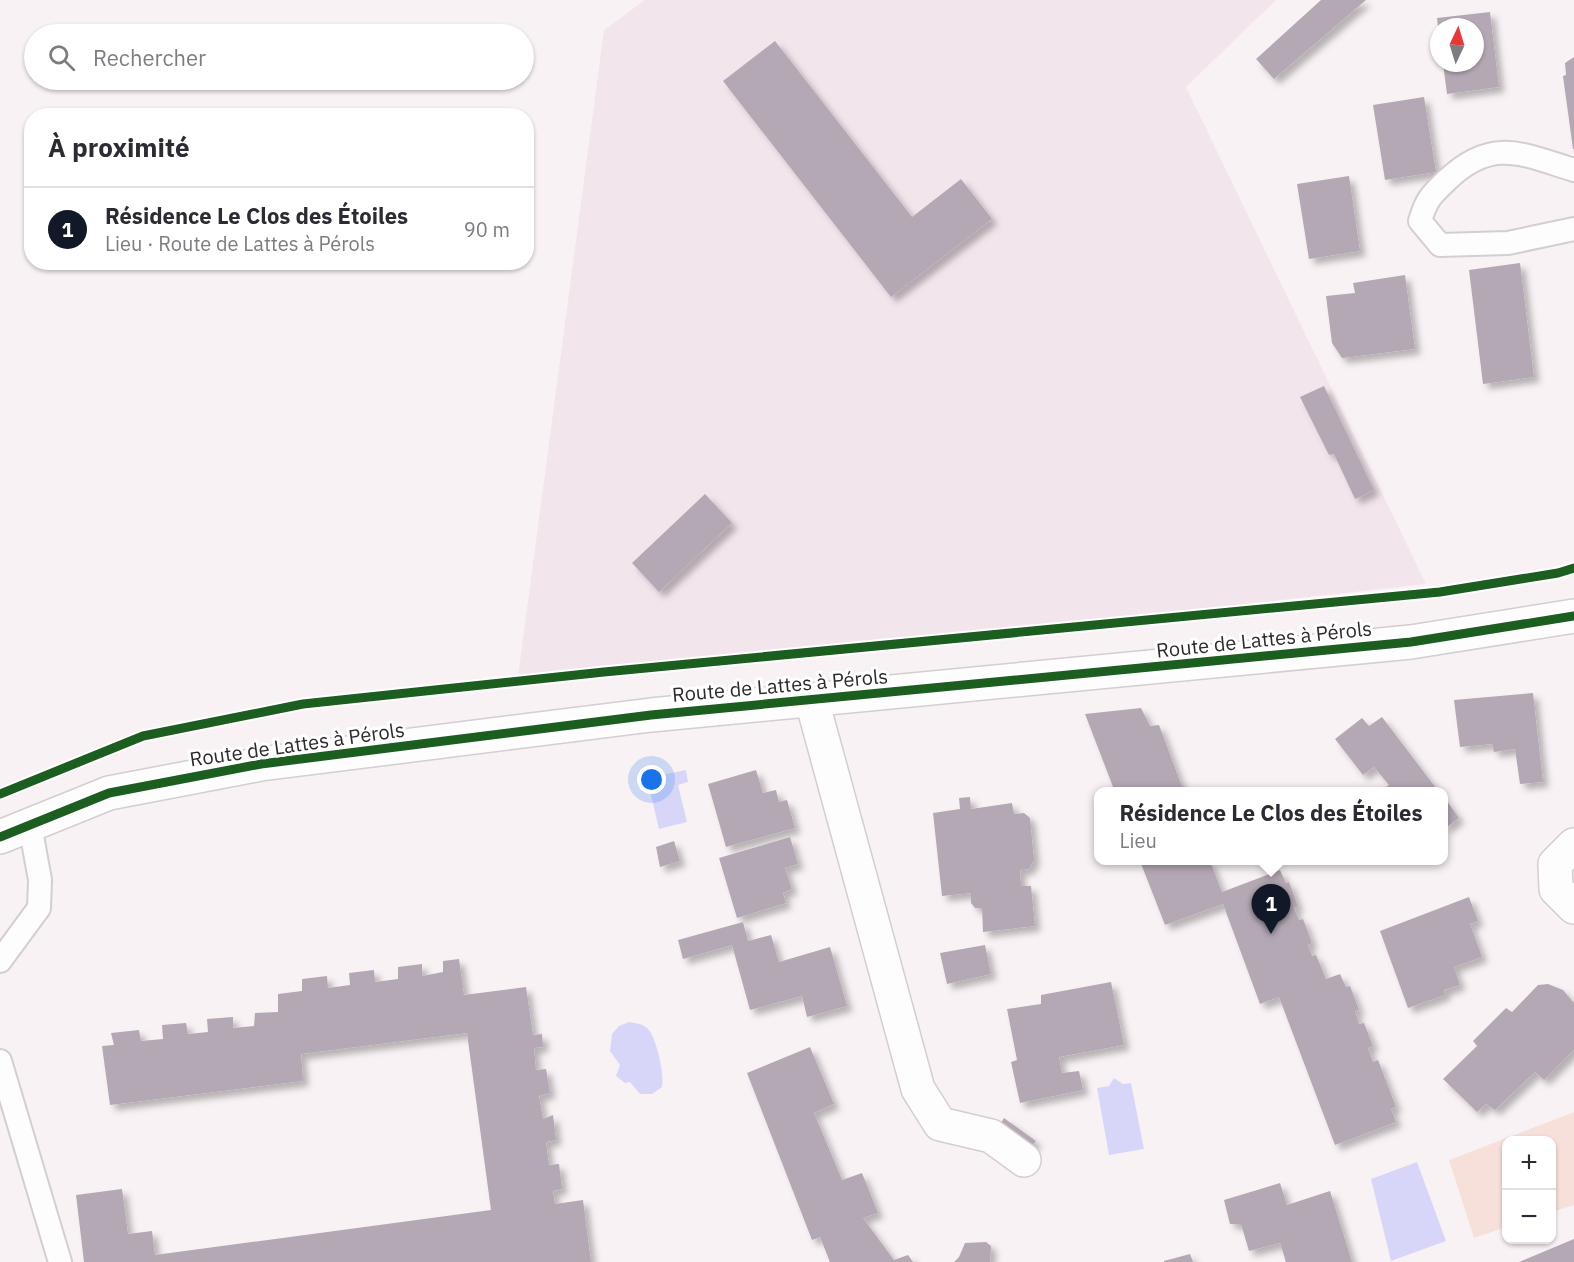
<!DOCTYPE html>
<html lang="fr">
<head>
<meta charset="utf-8">
<style>
	:root { --surface:#fff; --page:#f7f7f7; --text:#2b2b33; --muted:#7c7c81; --line:#e1e1e2; --accent:#111827 }
	body { margin:0; font-family:"IBM Plex Sans",sans-serif; background:var(--page); color:var(--text) }
	.controls { position:absolute; right:18px; bottom:18px; display:grid; overflow:hidden; border-radius:12px; box-shadow:0 2px 4px #0004 }
	.controls button { width:54px; height:54px; display:grid; place-items:center; padding:0; border:0; border-bottom:2px solid var(--line); background:var(--surface); color:var(--text); font:30px sans-serif }
	.compass { position:absolute; left:1430px; top:18px; width:54px; height:54px; border-radius:50%; background:var(--surface); box-shadow:0 2px 4px #0004; rotate:4deg }
	.you { position:absolute; left:652px; top:780px; width:21px; height:21px; margin:-15px; border:4px solid #fff; border-radius:50%; background:#1a73e8; box-shadow:0 0 0 9px #1a73e833 }
	.badge { display:grid; place-items:center; width:39px; height:39px; border-radius:50%; background:var(--accent); color:#fff; font-size:20px; font-weight:700 }
	.pin { position:absolute; translate:-50% -50px; filter:drop-shadow(0 2px 3px #0008) }
	.pin::after { content:''; position:absolute; top:32px; width:21px; height:18px; background:inherit; clip-path:polygon(0 0,100% 0,50% 100%) }
	.popup { position:absolute; left:1094px; top:787px; width:354px; height:78px; box-sizing:border-box; display:grid; place-content:center; border-radius:12px; background:var(--surface); filter:drop-shadow(0 2px 4px #0005); font-size:20px; white-space:nowrap; color:var(--muted) }
	.popup b { font-size:22px; color:var(--text) }
	.popup::after { content:''; position:absolute; left:50%; top:100%; margin-left:-12px; border:12px solid transparent; border-top-color:var(--surface) }
	.list { margin:0; padding:0; list-style:none }
	h2 { display:flex; justify-content:space-between; align-items:center; height:78px; margin:0; padding:0 24px; font-size:26px }
	h2 small { font-size:20px; font-weight:400; color:var(--muted) }
	.list li { display:grid; grid-template-columns:39px 1fr auto; gap:18px; align-items:center; box-sizing:border-box; height:84px; padding:0 24px; border-top:2px solid var(--line) }
	.list b { display:block; font-size:22px; white-space:nowrap }
	.list p { margin:0; font-size:20px; white-space:nowrap; color:var(--muted) }
	.list em { font-size:20px; font-style:normal; color:var(--muted) }
	.icon { flex:none; width:33px; height:33px; fill:none; stroke:currentColor; stroke-width:2; stroke-linecap:round; stroke-linejoin:round }
	.map { position:relative; flex:none; width:1574px; height:1262px; overflow:hidden }
	.search { position:absolute; background:var(--surface); box-shadow:0 2px 4px #0004; left:24px; top:24px; width:510px; height:66px; display:flex; align-items:center; gap:15px; box-sizing:border-box; padding:0 21px; border-radius:33px; color:var(--muted); font-size:22px }
	.panel { position:absolute; background:var(--surface); box-shadow:0 2px 4px #0004; left:24px; top:108px; width:510px; height:162px; border-radius:24px }
	.map>svg:first-child { display:block }
	.built { fill:#f3e5ec }
	.green { fill:#f6e0d9 }
	.water { fill:#d8d6f8 }
	.building { fill:#b4a8b5; filter:url(#shadow) }
	.lines { fill:none; stroke-linecap:round; stroke-linejoin:round }
	.lane-casing { stroke:#d3ced0; stroke-width:26 }
	.street-casing { stroke:#d3ced0; stroke-width:36 }
	.secondary-casing { stroke:#d3ced0; stroke-width:36 }
	.lane { stroke:#fefdfe; stroke-width:22 }
	.street { stroke:#fefdfe; stroke-width:33 }
	.secondary { stroke:#fefdfe; stroke-width:33 }
	.cycleway-casing { stroke:#fff; stroke-width:13 }
	.cycleway { stroke:#1b5e20; stroke-width:9 }
	.labels { text-anchor:middle; dominant-baseline:central; stroke-width:6; stroke-linejoin:round; paint-order:stroke }
	.street-label { font-size:20px; fill:#2e2a2c; stroke:#fff }
</style>
</head>
<body>
<div class="map">
<svg width="1574" height="1262" viewBox="0 0 1574 1262">
	<defs>
		<filter id="shadow"><feDropShadow dx="5.5" dy="5.5" stdDeviation="3" flood-color="#0004"/></filter>
	</defs>
	<rect width="100%" height="100%" fill="#f9f2f5"/>
	<polygon class="built" points="645,0 1276,0 1186,87 1426,584 517,684 604,30"/>
	<polygon class="green" points="1574,1112 1574,1205 1552,1212 1552,1140 1506,1140 1506,1227 1474,1238 1449,1160"/>
	<g class="water">
		<polygon points="686,770 688,782 678,785 687,822 659,829 647,778"/>
		<path d="M 629,1022 C 635,1023 643,1024 647,1028 C 656,1035 665,1076 662,1087 L 652,1094 L 640,1094 L 630,1082 L 625,1083 L 616,1076 L 620,1065 L 610,1051 L 612,1034 L 619,1026 Z"/>
		<polygon points="1114,1078 1123,1084 1131,1083 1144,1149 1109,1155 1097,1088 1109,1086"/>
		<polygon points="1417,1162 1446,1241 1391,1261 1371,1179"/>
	</g>
	<g class="building">
		<polygon points="1321,0 1366,0 1274,79 1256,59"/>
		<polygon points="1490,12 1499,87 1447,94 1443,63 1475,63 1475,27 1438,27 1437,18"/>
		<polygon points="775,41 912,217 961,179 992,219 891,297 723,81"/>
		<polygon points="1574,57 1574,149 1573,149 1563,76 1566,75 1565,63"/>
		<polygon points="1424,97 1436,172 1385,180 1373,105"/>
		<polygon points="1349,176 1360,251 1309,259 1297,184"/>
		<polygon points="1520,263 1534,377 1483,384 1469,270"/>
		<polygon points="1405,275 1415,349 1342,358 1332,343 1326,296 1355,293 1353,283"/>
		<polygon points="1324,386 1374,490 1355,499 1334,454 1329,455 1300,397"/>
		<polygon points="705,494 732,523 659,592 632,563"/>
		<polygon points="1533,693 1543,782 1520,784 1515,749 1494,752 1492,744 1460,747 1454,700"/>
		<polygon points="1141,708 1150,726 1159,725 1184,792 1115,792 1085,714"/>
		<polygon points="1382,717 1439,792 1380,792 1389,785 1374,767 1363,775 1335,739 1362,718 1369,726"/>
		<polygon points="756,770 763,793 776,790 779,802 787,800 795,828 726,847 708,784"/>
		<polygon points="970,797 971,809 1012,803 1014,814 1024,813 1030,818 1034,860 1029,869 1020,870 1021,886 1031,886 1035,926 983,932 982,908 975,908 971,903 971,893 942,896 933,813 960,809 959,798"/>
		<polygon points="1444,797 1459,818 1444,829"/>
		<polygon points="790,837 798,864 785,868 792,889 783,893 786,903 737,918 719,858"/>
		<polygon points="674,841 680,861 660,867 656,847"/>
		<polygon points="1140,861 1210,861 1222,892 1280,870 1286,883 1289,882 1298,906 1294,908 1299,920 1303,919 1312,943 1308,945 1312,956 1316,955 1326,979 1340,974 1346,987 1350,986 1359,1010 1355,1011 1359,1024 1364,1023 1373,1046 1368,1048 1373,1062 1378,1060 1396,1107 1391,1109 1396,1122 1335,1145 1279,997 1260,1004 1223,904 1165,925"/>
		<polygon points="1469,897 1478,921 1470,924 1482,957 1454,967 1460,985 1444,990 1445,995 1408,1008 1380,931"/>
		<polygon points="743,922 748,941 771,935 779,962 830,947 847,1006 807,1017 802,996 750,1010 732,945 683,959 678,940"/>
		<polygon points="985,945 991,974 947,984 940,953"/>
		<polygon points="459,959 464,995 526,987 533,1035 542,1034 543,1047 534,1048 536,1070 546,1069 550,1093 539,1096 543,1119 553,1115 556,1140 546,1142 549,1165 559,1164 562,1189 553,1191 555,1204 583,1200 591,1262 84,1262 76,1195 122,1189 128,1234 152,1231 155,1255 491,1210 467,1033 301,1054 303,1081 110,1105 102,1046 114,1045 111,1033 139,1030 141,1041 163,1039 162,1025 186,1023 188,1034 208,1032 207,1019 233,1017 233,1028 254,1026 255,1013 278,1012 278,994 302,991 302,979 327,976 328,988 350,985 349,973 374,970 375,982 398,979 398,967 422,964 422,976 443,972 443,961"/>
		<polygon points="1111,982 1124,1045 1059,1057 1062,1073 1079,1071 1083,1090 1020,1103 1011,1062 1017,1060 1007,1009 1041,1004 1041,995"/>
		<polygon points="1548,984 1563,990 1574,1003 1574,1050 1544,1080 1535,1072 1495,1110 1486,1104 1477,1112 1443,1079 1477,1046 1473,1041 1506,1008 1512,1012 1538,985"/>
		<polygon points="810,1047 834,1104 814,1113 842,1180 862,1173 878,1213 863,1218 894,1260 908,1255 913,1262 830,1262 820,1237 812,1240 747,1073"/>
		<polygon points="1004,1118 1036,1141 1029,1150 999,1126"/>
		<polygon points="1280,1183 1287,1205 1330,1191 1352,1262 1286,1262 1280,1243 1249,1251 1241,1224 1230,1224 1224,1200"/>
		<polygon points="1574,1239 1574,1262 1519,1262"/>
		<polygon points="986,1242 991,1246 990,1262 954,1262 959,1257 965,1243"/>
		<polygon points="1190,1254 1193,1262 1164,1262 1164,1261"/>
	</g>
	<g class="lines">
		<defs>
			<g id="lane">
				<path d="M 1574,170 C 1522,154 1492,137 1447,180 C 1431,195 1426,200 1420,221 L 1440,245 L 1508,243 L 1574,229"/>
				<polyline points="0,961 39,908 40,880 30,825"/>
				<polyline points="0,1061 60,1262"/>
			</g>
			<g id="street">
				<polyline points="812,701 918,1089 940,1124 991,1136 1024,1160"/>
				<polyline points="1574,845 1555,864 1556,889 1574,907"/>
			</g>
			<polyline id="secondary" points="0,837 109,793 261,764 651,715 1411,642 1574,616"/>
		</defs>
		<use href="#lane" class="lane-casing"/>
		<use href="#street" class="street-casing"/>
		<use href="#secondary" class="secondary-casing"/>
		<use href="#lane" class="lane"/>
		<use href="#street" class="street"/>
		<use href="#secondary" class="secondary"/>
		<defs>
			<g id="cycleway">
				<polyline points="0,794 143,736 303,704 604,672 1440,592 1558,573 1574,568"/>
				<polyline points="0,837 109,793 261,764 651,715 1411,642 1574,616"/>
			</g>
		</defs>
		<use href="#cycleway" class="cycleway-casing"/>
		<use href="#cycleway" class="cycleway"/>
	</g>
	<g class="labels">
		<g class="street-label">
			<text transform="translate(1264 639) rotate(-6)">Route de Lattes à Pérols</text>
			<text transform="translate(780 685) rotate(-5)">Route de Lattes à Pérols</text>
			<text transform="translate(297 744) rotate(-8)">Route de Lattes à Pérols</text>
		</g>
	</g>
</svg>
<div class="controls">
<button>+</button>
<button>−</button>
</div>
<svg class="compass" viewBox="-18 -18 36 36"><path d="M0-13l5 13h-10z" fill="#e53935"/><path d="M0 13l5-13h-10z" fill="#7c7c81"/></svg>
<div class="you"></div>
<div class="pin badge" style="left:1271px;top:934px">1</div>
<div class="popup"><b>Résidence Le Clos des Étoiles</b>Lieu</div>
<div class="search"><svg class="icon" aria-label="search" viewBox="0 0 24 24"><circle cx="10" cy="10" r="6"/><path d="M15 15l6 6"/></svg>Rechercher</div>
<section class="panel">
<h2>À proximité<small></small></h2>
<ul class="list">
<li><span class="badge">1</span><div><b>Résidence Le Clos des Étoiles</b><p>Lieu · Route de Lattes à Pérols</p></div><em>90 m</em></li>
</ul>
</section>
</div>
</body>
</html>
